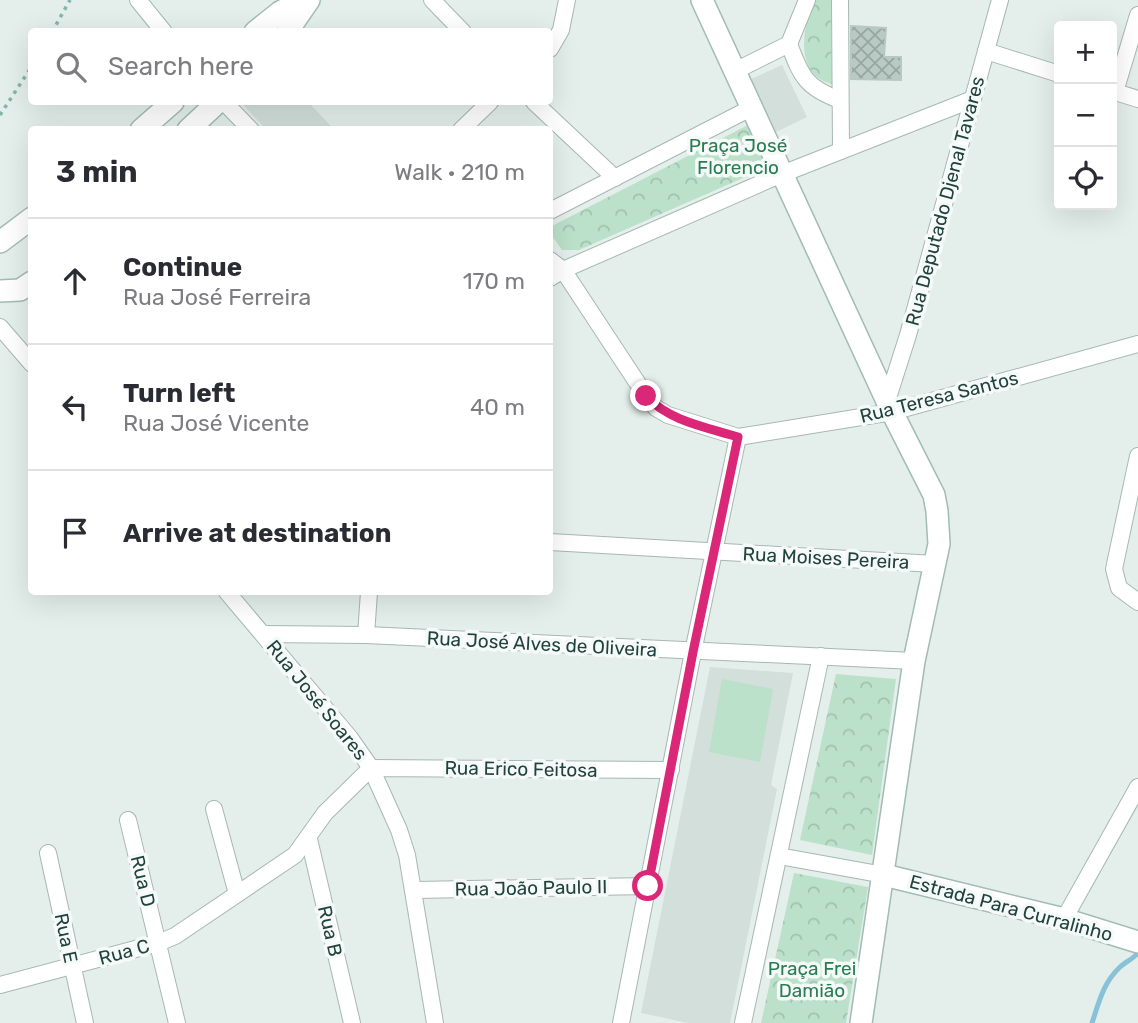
<!DOCTYPE html>
<html lang="en">
<head>
<meta charset="utf-8">
<style>
	:root { --surface:#fff; --page:#f7f7f7; --text:#2b2b33; --muted:#7c7c81; --line:#e1e1e2 }
	body { margin:0; font-family:Rubik,sans-serif; background:var(--page); color:var(--text) }
	.controls { position:absolute; right:21px; top:21px; display:grid; overflow:hidden; border-radius:7px; box-shadow:0 7px 28px #0002 }
	.controls button { width:63px; height:63px; display:grid; place-items:center; padding:0; border:0; border-bottom:2px solid var(--line); background:var(--surface); color:var(--text); font:35px sans-serif }
	.stop { position:absolute; width:21px; height:21px; margin:-16px; border:5px solid #db2777; border-radius:50%; background:#fff }
	.stop.end { background:#db2777; border-color:#fff; box-shadow:0 2px 7px #0008 }
	.list { margin:0; padding:0; list-style:none }
	h2 { display:flex; justify-content:space-between; align-items:center; height:91px; margin:0; padding:0 28px; font-size:30px }
	h2 small { font-size:23px; font-weight:400; color:var(--muted) }
	.list li { display:grid; grid-template-columns:46px 1fr auto; gap:21px; align-items:center; box-sizing:border-box; height:126px; padding:0 28px; border-top:2px solid var(--line) }
	.list b { display:block; font-size:26px; white-space:nowrap }
	.list p { margin:0; font-size:23px; white-space:nowrap; color:var(--muted) }
	.list em { font-size:23px; font-style:normal; color:var(--muted) }
	.icon { flex:none; width:38px; height:38px; fill:none; stroke:currentColor; stroke-width:2; stroke-linecap:round; stroke-linejoin:round }
	.map { position:relative; flex:none; width:1138px; height:1023px; overflow:hidden }
	.search { position:absolute; background:var(--surface); box-shadow:0 7px 28px #0002; left:28px; top:28px; width:525px; height:77px; display:flex; align-items:center; gap:18px; box-sizing:border-box; padding:0 24px; border-radius:7px; color:var(--muted); font-size:26px }
	.panel { position:absolute; background:var(--surface); box-shadow:0 7px 28px #0002; left:28px; top:126px; width:525px; height:469px; border-radius:7px }
	.map>svg:first-child { display:block }
	.built { fill:#d2dfda }
	.park { fill:url(#park-crowns) }
	.pitch { fill:#bbe1ca }
	.lines { fill:none; stroke-linecap:round; stroke-linejoin:round }
	.stream { stroke:#88c2d8; stroke-width:5 }
	.building { fill:url(#building-cross-hatch); stroke:#b6c9c3; stroke-width:2 }
	.street-casing { stroke:#a6b8b3; stroke-width:18 }
	.secondary-casing { stroke:#a1bbb5; stroke-width:24 }
	.path { stroke:#82b5ab; stroke-width:3.5; stroke-dasharray:3.5 5; stroke-linecap:butt }
	.street { stroke:#fff; stroke-width:16 }
	.secondary { stroke:#fff; stroke-width:21 }
	.route { stroke:#db2777; stroke-width:9 }
	.labels { text-anchor:middle; dominant-baseline:central; stroke-width:7; stroke-linejoin:round; paint-order:stroke }
	.park-label { font-size:19px; fill:#287d53; stroke:#f5faf8 }
	.street-label { font-size:19px; fill:#21423d; stroke:#f5faf8 }
</style>
</head>
<body>
<div class="map">
<svg width="1138" height="1023" viewBox="0 0 1138 1023">
	<defs>
		<pattern id="park-crowns" width="20" height="18" patternUnits="userSpaceOnUse" patternTransform="scale(1.75)"><rect width="20" height="18" fill="#bbe1ca"/><path d="M2 6a3 3 0 1 1 6 0M12 15a3 3 0 1 1 6 0" fill="none" stroke="#a0c2ae"/></pattern>
		<pattern id="building-cross-hatch" width="8" height="8" patternUnits="userSpaceOnUse" patternTransform="scale(1.75)"><rect width="8" height="8" fill="#b9cac5"/><path d="M0 0l8 8M0 8l8-8" fill="none" stroke="#96a6a1"/></pattern>
	</defs>
	<rect width="100%" height="100%" fill="#e4efeb"/>
	<g class="built">
		<polygon points="782,65 807,117 776,132 751,79"/>
		<polygon points="240,102 308,102 334,129 266,129"/>
		<polygon points="710,667 793,673 771,785 777,789 730,1023 688,1023 641,1013"/>
	</g>
	<g class="park">
		<path d="M 814,0 L 831,0 L 832,84 C 794,75 802,28 814,0 Z"/>
		<polygon points="748,125 770,166 579,250 562,250 550,233 550,227"/>
		<polygon points="836,674 896,679 872,855 800,840"/>
		<polygon points="794,873 868,887 846,1023 761,1023"/>
	</g>
	<polygon class="pitch" points="722,679 773,689 760,762 709,752"/>
	<g class="lines">
		<path class="stream" d="M 1092,1023 C 1099,1002 1103,983 1120,967 C 1125,962 1133,959 1138,953"/>
	</g>
	<polygon class="building" points="851,26 886,28 884,57 901,57 901,80 851,79"/>
	<g class="lines">
		<defs>
			<g id="street">
				<polyline points="138,0 164,32"/>
				<polyline points="432,0 463,32"/>
				<polyline points="840,0 841,151"/>
				<path d="M 789,44 C 801,76 806,88 840,100"/>
				<polyline points="550,49 561,30 567,0"/>
				<polyline points="986,51 1059,74"/>
				<polyline points="735,71 789,44 807,0"/>
				<polyline points="1112,91 1138,99"/>
				<polyline points="1115,92 1138,15"/>
				<polyline points="224,102 251,130"/>
				<polyline points="534,102 615,178"/>
				<polyline points="461,130 490,102"/>
				<polyline points="550,211 751,108"/>
				<polyline points="550,260 563,270 646,396 656,408 668,415 738,437 892,412 1138,344"/>
				<polyline points="550,278 563,270 782,174 973,99"/>
				<polyline points="0,327 32,364"/>
				<polyline points="887,401 908,335 1000,0"/>
				<polyline points="1138,456 1114,569 1119,588 1138,602"/>
				<polyline points="550,542 935,564"/>
				<polyline points="227,592 350,738 371,768 399,830 407,855 435,1023"/>
				<polyline points="264,634 366,635 914,661"/>
				<polyline points="366,635 369,592"/>
				<polyline points="214,809 237,894"/>
				<polyline points="128,820 177,1023"/>
				<polyline points="309,839 352,1023"/>
				<polyline points="48,853 85,1023"/>
				<polyline points="779,856 884,875"/>
				<polyline points="415,890 648,886"/>
				<polyline points="1064,919 1138,787"/>
				<polyline points="0,985 158,943 175,936 295,855 325,813 371,768 671,770"/>
				<polyline points="621,1023 693,652 738,437"/>
				<polyline points="743,1023 821,656"/>
			</g>
			<g id="secondary">
				<polyline points="702,0 892,412 934,495 937,511 939,544 914,661 861,1023"/>
				<polyline points="255,32 280,12 303,0"/>
				<polyline points="287,32 309,0"/>
				<polyline points="141,130 173,102"/>
				<polyline points="188,130 218,102"/>
				<polyline points="0,242 32,218"/>
				<polyline points="0,291 20,290 32,282"/>
				<polyline points="884,875 1064,919 1138,942"/>
			</g>
		</defs>
		<use href="#street" class="street-casing"/>
		<use href="#secondary" class="secondary-casing"/>
		<g class="path">
			<polyline points="52,32 70,0"/>
			<polyline points="0,115 32,66"/>
		</g>
		<use href="#street" class="street"/>
		<use href="#secondary" class="secondary"/>
	</g>
	<g class="lines">
		<path class="route" d="M 646,396 C 669,421 706,427 738,437 L 693,652 L 648,886"/>
	</g>
	<g class="labels">
		<g class="park-label">
			<text x="738" y="145">Praça José<tspan x="738" dy="22">Florencio</tspan></text>
			<text x="812" y="968">Praça Frei<tspan x="812" dy="22">Damião</tspan></text>
		</g>
		<g class="street-label">
			<text transform="translate(945 201) rotate(-75)">Rua Deputado Djenal Tavares</text>
			<text transform="translate(939 397) rotate(-14)">Rua Teresa Santos</text>
			<text transform="translate(826 558) rotate(3)">Rua Moises Pereira</text>
			<text transform="translate(542 644) rotate(3)">Rua José Alves de Oliveira</text>
			<text transform="translate(317 700) rotate(51)">Rua José Soares</text>
			<text transform="translate(521 769) rotate(1)">Rua Erico Feitosa</text>
			<text transform="translate(143 881) rotate(76)">Rua D</text>
			<text transform="translate(531 888) rotate(-1)">Rua João Paulo II</text>
			<text transform="translate(1011 908) rotate(15)">Estrada Para Curralinho</text>
			<text transform="translate(330 931) rotate(77)">Rua B</text>
			<text transform="translate(66 938) rotate(78)">Rua E</text>
			<text transform="translate(124 952) rotate(-15)">Rua C</text>
		</g>
	</g>
</svg>
<div class="controls">
<button>+</button>
<button>−</button>
<button><svg class="icon" aria-label="locate" viewBox="0 0 24 24"><circle cx="12" cy="12" r="6"/><path d="M12 2v4M12 18v4M2 12h4M18 12h4"/></svg></button>
</div>
<div class="stop" style="left:648px;top:886px"></div>
<div class="stop end" style="left:646px;top:396px"></div>
<div class="search"><svg class="icon" aria-label="search" viewBox="0 0 24 24"><circle cx="10" cy="10" r="6"/><path d="M15 15l6 6"/></svg>Search here</div>
<section class="panel">
<h2>3 min<small>Walk · 210 m</small></h2>
<ul class="list">
<li><svg class="icon" aria-label="ahead" viewBox="0 0 24 24"><path d="M12 20V5M6 11l6-6 6 6"/></svg><div><b>Continue</b><p>Rua José Ferreira</p></div><em>170 m</em></li>
<li><svg class="icon" aria-label="left" viewBox="0 0 24 24"><path d="M17 20v-9H6M10 6l-5 5 5 5"/></svg><div><b>Turn left</b><p>Rua José Vicente</p></div><em>40 m</em></li>
<li><svg class="icon" aria-label="arrive" viewBox="0 0 24 24"><path d="M6 21V4h12l-3 4 3 4H6"/></svg><div><b>Arrive at destination</b></div></li>
</ul>
</section>
</div>
</body>
</html>
